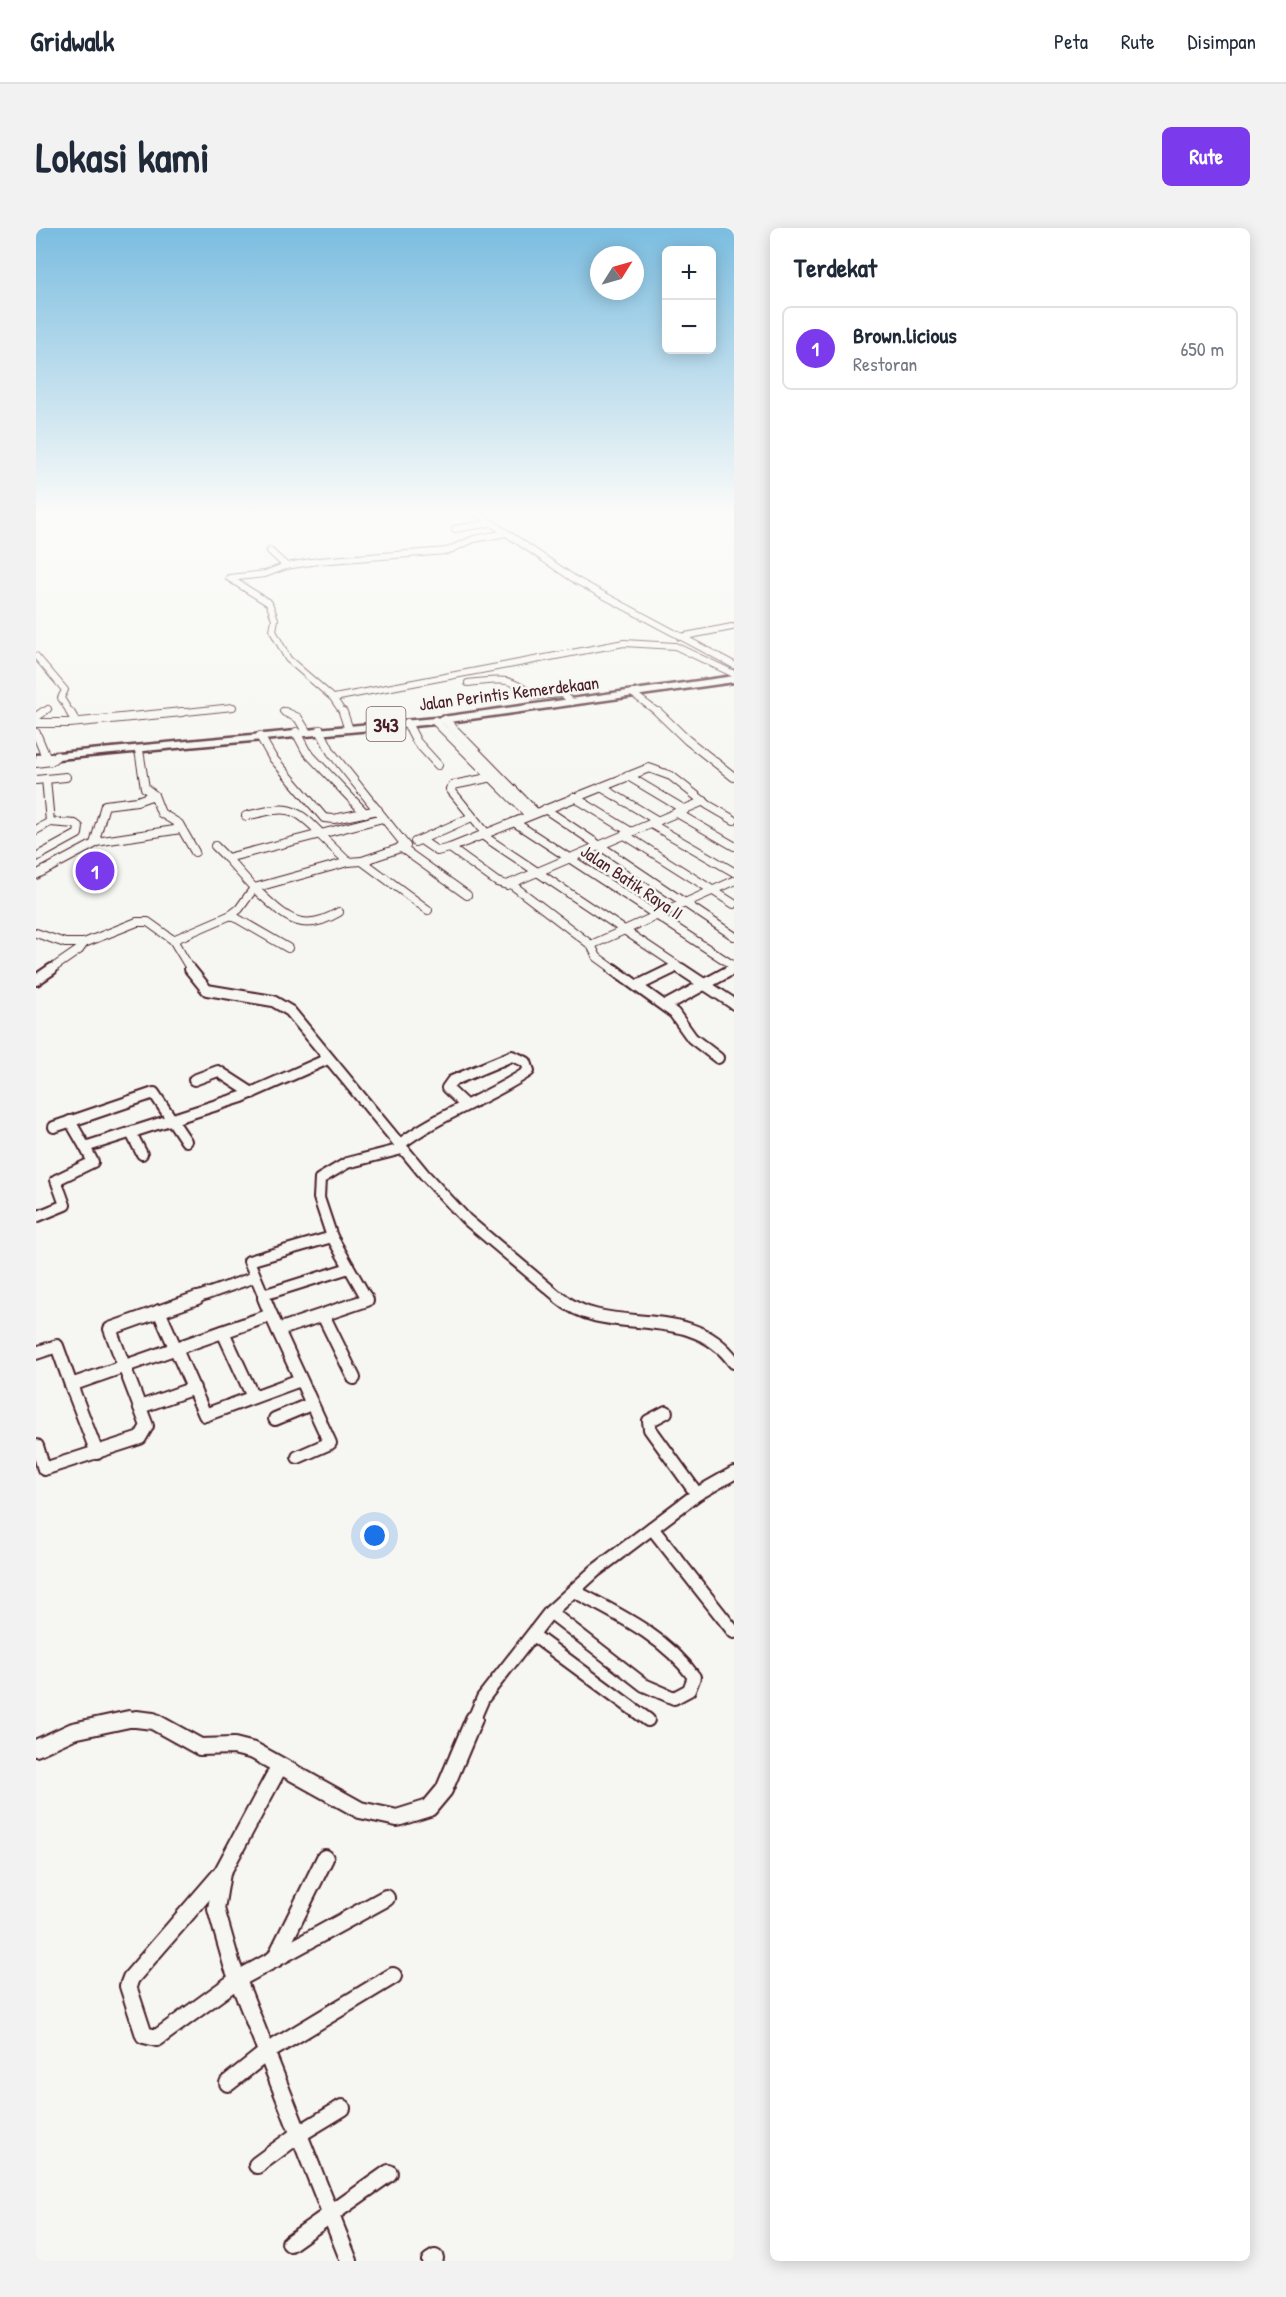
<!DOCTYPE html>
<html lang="id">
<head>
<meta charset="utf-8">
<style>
	:root { --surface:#fff; --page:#f2f2f3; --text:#1f2937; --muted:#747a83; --line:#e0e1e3; --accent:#7c3aed }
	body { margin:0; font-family:"Patrick Hand",sans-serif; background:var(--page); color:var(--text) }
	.controls { position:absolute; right:18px; top:18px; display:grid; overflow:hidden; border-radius:9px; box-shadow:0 3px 15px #0003 }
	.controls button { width:54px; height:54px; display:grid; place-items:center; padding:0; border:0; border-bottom:2px solid var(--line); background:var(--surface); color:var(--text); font:30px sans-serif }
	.compass { position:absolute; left:554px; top:18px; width:54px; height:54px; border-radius:50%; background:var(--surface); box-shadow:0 3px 15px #0003; rotate:53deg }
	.you { position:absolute; left:339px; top:1308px; width:21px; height:21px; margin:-15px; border:4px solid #fff; border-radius:50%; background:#1a73e8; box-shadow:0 0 0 9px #1a73e833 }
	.badge { display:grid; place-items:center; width:39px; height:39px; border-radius:50%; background:var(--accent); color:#fff; font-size:20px; font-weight:700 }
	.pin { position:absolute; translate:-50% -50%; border:3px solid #fff; box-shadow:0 2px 6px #0006 }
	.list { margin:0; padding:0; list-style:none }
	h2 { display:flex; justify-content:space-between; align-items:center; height:78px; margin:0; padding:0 24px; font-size:26px }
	h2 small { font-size:20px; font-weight:400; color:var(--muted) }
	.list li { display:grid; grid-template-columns:39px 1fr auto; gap:18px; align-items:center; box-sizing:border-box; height:84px; margin:0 12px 12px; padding:0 12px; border:2px solid var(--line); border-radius:9px }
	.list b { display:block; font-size:22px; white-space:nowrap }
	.list p { margin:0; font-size:20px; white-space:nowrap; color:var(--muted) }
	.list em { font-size:20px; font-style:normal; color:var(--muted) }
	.map { position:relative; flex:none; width:698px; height:2033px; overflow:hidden; border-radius:9px }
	header { display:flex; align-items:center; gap:36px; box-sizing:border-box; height:84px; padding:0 30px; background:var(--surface); border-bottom:2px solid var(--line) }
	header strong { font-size:28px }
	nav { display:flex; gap:33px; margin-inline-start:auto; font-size:21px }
	.intro { display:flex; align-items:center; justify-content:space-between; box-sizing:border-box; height:144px; padding:0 36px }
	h1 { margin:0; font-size:42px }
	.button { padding:15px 27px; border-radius:9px; background:var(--accent); color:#fff; font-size:21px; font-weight:700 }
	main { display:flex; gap:36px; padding:0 36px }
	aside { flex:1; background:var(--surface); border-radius:9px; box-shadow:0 3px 15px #0003 }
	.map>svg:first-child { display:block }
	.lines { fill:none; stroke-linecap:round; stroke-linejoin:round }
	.street-far4-casing { stroke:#4a1f2b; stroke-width:8 }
	.street-far3-casing { stroke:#4a1f2b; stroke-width:10 }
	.street-far2-casing { stroke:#4a1f2b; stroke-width:14 }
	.street-far1-casing { stroke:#4a1f2b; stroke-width:16 }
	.street-casing { stroke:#4a1f2b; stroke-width:20 }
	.primary-casing { stroke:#4a1f2b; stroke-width:5 }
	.street-far4 { stroke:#f6f6f2; stroke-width:6 }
	.street-far3 { stroke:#f6f6f2; stroke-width:8 }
	.street-far2 { stroke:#f6f6f2; stroke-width:10 }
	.street-far1 { stroke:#f6f6f2; stroke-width:12 }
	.street { stroke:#f6f6f2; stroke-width:16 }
	.primary { fill:#f6f6f2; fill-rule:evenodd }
	.labels { text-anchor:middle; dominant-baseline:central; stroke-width:5; stroke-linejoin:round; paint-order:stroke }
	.far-street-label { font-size:18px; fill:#4a1f2b; stroke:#f6f6f2 }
	.shield { fill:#f6f6f2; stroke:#7e6067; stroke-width:1.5 }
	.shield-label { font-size:20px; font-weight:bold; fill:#4a1f2b }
</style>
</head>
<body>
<header>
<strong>Gridwalk</strong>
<nav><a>Peta</a><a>Rute</a><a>Disimpan</a></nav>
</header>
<div class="intro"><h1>Lokasi kami</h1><a class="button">Rute</a></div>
<main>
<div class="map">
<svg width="698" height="2033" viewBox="0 0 698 2033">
	<rect width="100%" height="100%" fill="#f6f6f2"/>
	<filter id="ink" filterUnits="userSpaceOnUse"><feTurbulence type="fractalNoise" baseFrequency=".0167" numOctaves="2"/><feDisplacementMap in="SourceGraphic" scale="12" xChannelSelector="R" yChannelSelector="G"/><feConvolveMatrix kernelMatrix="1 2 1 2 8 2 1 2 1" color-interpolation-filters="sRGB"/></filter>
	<g filter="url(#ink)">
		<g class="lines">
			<defs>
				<g id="street-far4">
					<polyline points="441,285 541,353 698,437"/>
					<polyline points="419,301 455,295"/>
					<polyline points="234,323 250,338"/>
					<polyline points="644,409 696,399"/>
					<polyline points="0,428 29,462 25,470 35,486"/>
					<path d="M 432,455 C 466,452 470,447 499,468 L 527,466 L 536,474"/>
					<polyline points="596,465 624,486"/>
					<polyline points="298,470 588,415 639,418 698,446"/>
					<polyline points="247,483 252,486"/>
					<polyline points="5,486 12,481"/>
					<polyline points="131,486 197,479"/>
					<polyline points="308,486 297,470 252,431 237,403 239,391 233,375 193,350 229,346 250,338 282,333 411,323 438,311 470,305"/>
				</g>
				<g id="street-far3">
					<polyline points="34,484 40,494"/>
					<polyline points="249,484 262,490 270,503"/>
					<polyline points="307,484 312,499"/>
					<polyline points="622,484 651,512 698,549"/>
					<polyline points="0,489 7,484"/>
					<polyline points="409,492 499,584"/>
					<polyline points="399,493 493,587"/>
					<polyline points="0,495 34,495 146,484"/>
					<polyline points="371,495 381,514 402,537"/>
					<polyline points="284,502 295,524 370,618 326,633 392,682"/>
					<polyline points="260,504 270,523 329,585"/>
					<polyline points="0,505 10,529"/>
					<polyline points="224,508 236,529 288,590 298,591 342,582"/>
					<polyline points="0,535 15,533 21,528"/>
					<polyline points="592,548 649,582"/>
					<polyline points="0,552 30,549"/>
					<polyline points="565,559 622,593"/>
					<polyline points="118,567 125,585 143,596 159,624"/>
					<polyline points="538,569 595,604"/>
					<polyline points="509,581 698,708"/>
					<polyline points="641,585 698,618"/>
					<path d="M 210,588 C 249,579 256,575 285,606"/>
					<polyline points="478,594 698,738"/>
					<polyline points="615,596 698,644"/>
					<polyline points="0,602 14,594 10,551"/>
					<polyline points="450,605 414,561 417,557 457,549"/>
					<polyline points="284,607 312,634"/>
					<polyline points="446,607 648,742"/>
					<polyline points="589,607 698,676"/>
					<polyline points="385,612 401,623 414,620 613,540 635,548 672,577 698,592"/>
					<polyline points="60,614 145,601"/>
					<polyline points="379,614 436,589"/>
					<polyline points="179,618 191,630"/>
					<polyline points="364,619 431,667"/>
					<polyline points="414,620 461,654 471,657 668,573"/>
					<polyline points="0,629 42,606 43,599 39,596 14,594"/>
					<polyline points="326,633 312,634 218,660 191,630 347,590"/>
					<polyline points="0,647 58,616 69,577 101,573 118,567 109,560 103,522"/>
					<polyline points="475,656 555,717 561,729 579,742"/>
					<polyline points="195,687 252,720"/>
					<polyline points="0,705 29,715 48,715 101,694 112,694 137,712 155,742"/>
					<path d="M 137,712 L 195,687 L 203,681 L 218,660 C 248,687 263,708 303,684"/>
					<polyline points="555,717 698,653"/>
					<polyline points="14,742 43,722 48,715"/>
					<polyline points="633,742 641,738"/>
					<polyline points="694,742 698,740"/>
				</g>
				<g id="street-far2">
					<polyline points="154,741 171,762 237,773 254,783 388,946 430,991 525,1071"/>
					<polyline points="577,741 638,785 656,810 682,830"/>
					<polyline points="645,741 698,776"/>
					<polyline points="0,752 16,741"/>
					<polyline points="601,758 636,741"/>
					<polyline points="629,778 697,741"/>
					<polyline points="158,852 182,843 216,865"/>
					<polyline points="34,893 49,919"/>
					<polyline points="18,899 118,865 150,913"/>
					<polyline points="95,905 106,926"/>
					<path d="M 363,917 C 403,886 452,871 493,843 L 490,834 L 476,828 L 416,853 L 411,860 L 429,877"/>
					<polyline points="0,989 29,977 20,952 57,934 49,919 206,869 292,831"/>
					<polyline points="296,1009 331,1071"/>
					<polyline points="227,1067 313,1040"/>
					<polyline points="157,1071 219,1049"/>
					<polyline points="229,1071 213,1033 296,1009 283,970 284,951 311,935 366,921"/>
				</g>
				<g id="street-far1">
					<path d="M 524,1070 C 572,1111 654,1072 698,1134"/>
					<polyline points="123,1083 169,1187 264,1152"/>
					<polyline points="235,1087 294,1215 262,1229"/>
					<polyline points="287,1087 318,1150"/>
					<polyline points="242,1102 331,1072 330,1070"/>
					<polyline points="187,1104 217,1169"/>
					<polyline points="0,1125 21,1118 35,1157 235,1087 228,1070"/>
					<polyline points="35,1157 61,1225"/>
					<polyline points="104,1179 158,1160"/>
					<polyline points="630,1184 613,1193 614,1201 661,1266"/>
					<polyline points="239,1191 275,1176"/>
					<polyline points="1,1218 8,1241 104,1210 111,1198 74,1101 161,1070"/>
					<polyline points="616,1300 698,1404"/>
					<path d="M 514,1384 L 608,1457 L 638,1470 L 653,1462 L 658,1449 C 629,1408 581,1386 538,1363"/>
					<polyline points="497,1407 612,1492"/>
					<polyline points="86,1493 116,1493"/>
					<polyline points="437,1493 447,1470 514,1384 559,1343 661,1266 698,1245"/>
				</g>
				<g id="street">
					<polyline points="100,1491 117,1493 164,1519 198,1518 218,1523 324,1582 361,1590 393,1580 408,1562 438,1491"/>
					<polyline points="0,1520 37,1503 93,1491"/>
					<polyline points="243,1539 186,1645 180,1681 196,1737 313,2033"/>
					<polyline points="185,1646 95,1750 92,1758 108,1807 121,1810 202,1751 350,1670"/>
					<polyline points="239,1731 289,1630"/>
					<polyline points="192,1855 231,1824 357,1748"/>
					<polyline points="221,1937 263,1906 306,1880"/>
					<polyline points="254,2015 353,1945"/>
					<polyline points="394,2033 399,2030"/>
				</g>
				<polygon id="primary" points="698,448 698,454 399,496 0,533 0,527 399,490"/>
			</defs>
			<use href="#street-far4" class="street-far4-casing"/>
			<use href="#street-far3" class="street-far3-casing"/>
			<use href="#street-far2" class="street-far2-casing"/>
			<use href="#street-far1" class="street-far1-casing"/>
			<use href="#street" class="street-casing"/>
			<use href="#primary" class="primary-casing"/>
			<use href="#street-far4" class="street-far4"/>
			<use href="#street-far3" class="street-far3"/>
			<use href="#street-far2" class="street-far2"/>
			<use href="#street-far1" class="street-far1"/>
			<use href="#street" class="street"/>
			<use href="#primary" class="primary"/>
		</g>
	</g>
	<linearGradient id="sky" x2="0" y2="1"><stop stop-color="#7bbde0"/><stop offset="0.5" stop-color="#fbfbf9"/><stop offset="1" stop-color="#fbfbf9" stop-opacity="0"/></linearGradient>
	<rect width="698" height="569" fill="url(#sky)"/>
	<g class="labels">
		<g class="far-street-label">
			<text transform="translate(473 465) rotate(-7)">Jalan Perintis Kemerdekaan</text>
			<text transform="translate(596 654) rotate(34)">Jalan Batik Raya II</text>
		</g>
		<rect class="shield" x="330.5" y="479" width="39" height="34" rx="4.5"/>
		<g class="shield-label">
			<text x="350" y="496">343</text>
		</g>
	</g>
</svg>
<div class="controls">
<button>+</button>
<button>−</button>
</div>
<svg class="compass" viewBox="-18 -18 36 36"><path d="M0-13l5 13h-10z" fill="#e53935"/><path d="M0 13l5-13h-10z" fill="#747a83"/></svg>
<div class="you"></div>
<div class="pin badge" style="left:59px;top:643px">1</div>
</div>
<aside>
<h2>Terdekat<small></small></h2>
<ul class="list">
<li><span class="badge">1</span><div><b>Brown.licious</b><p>Restoran</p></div><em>650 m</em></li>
</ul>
</aside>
</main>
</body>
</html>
